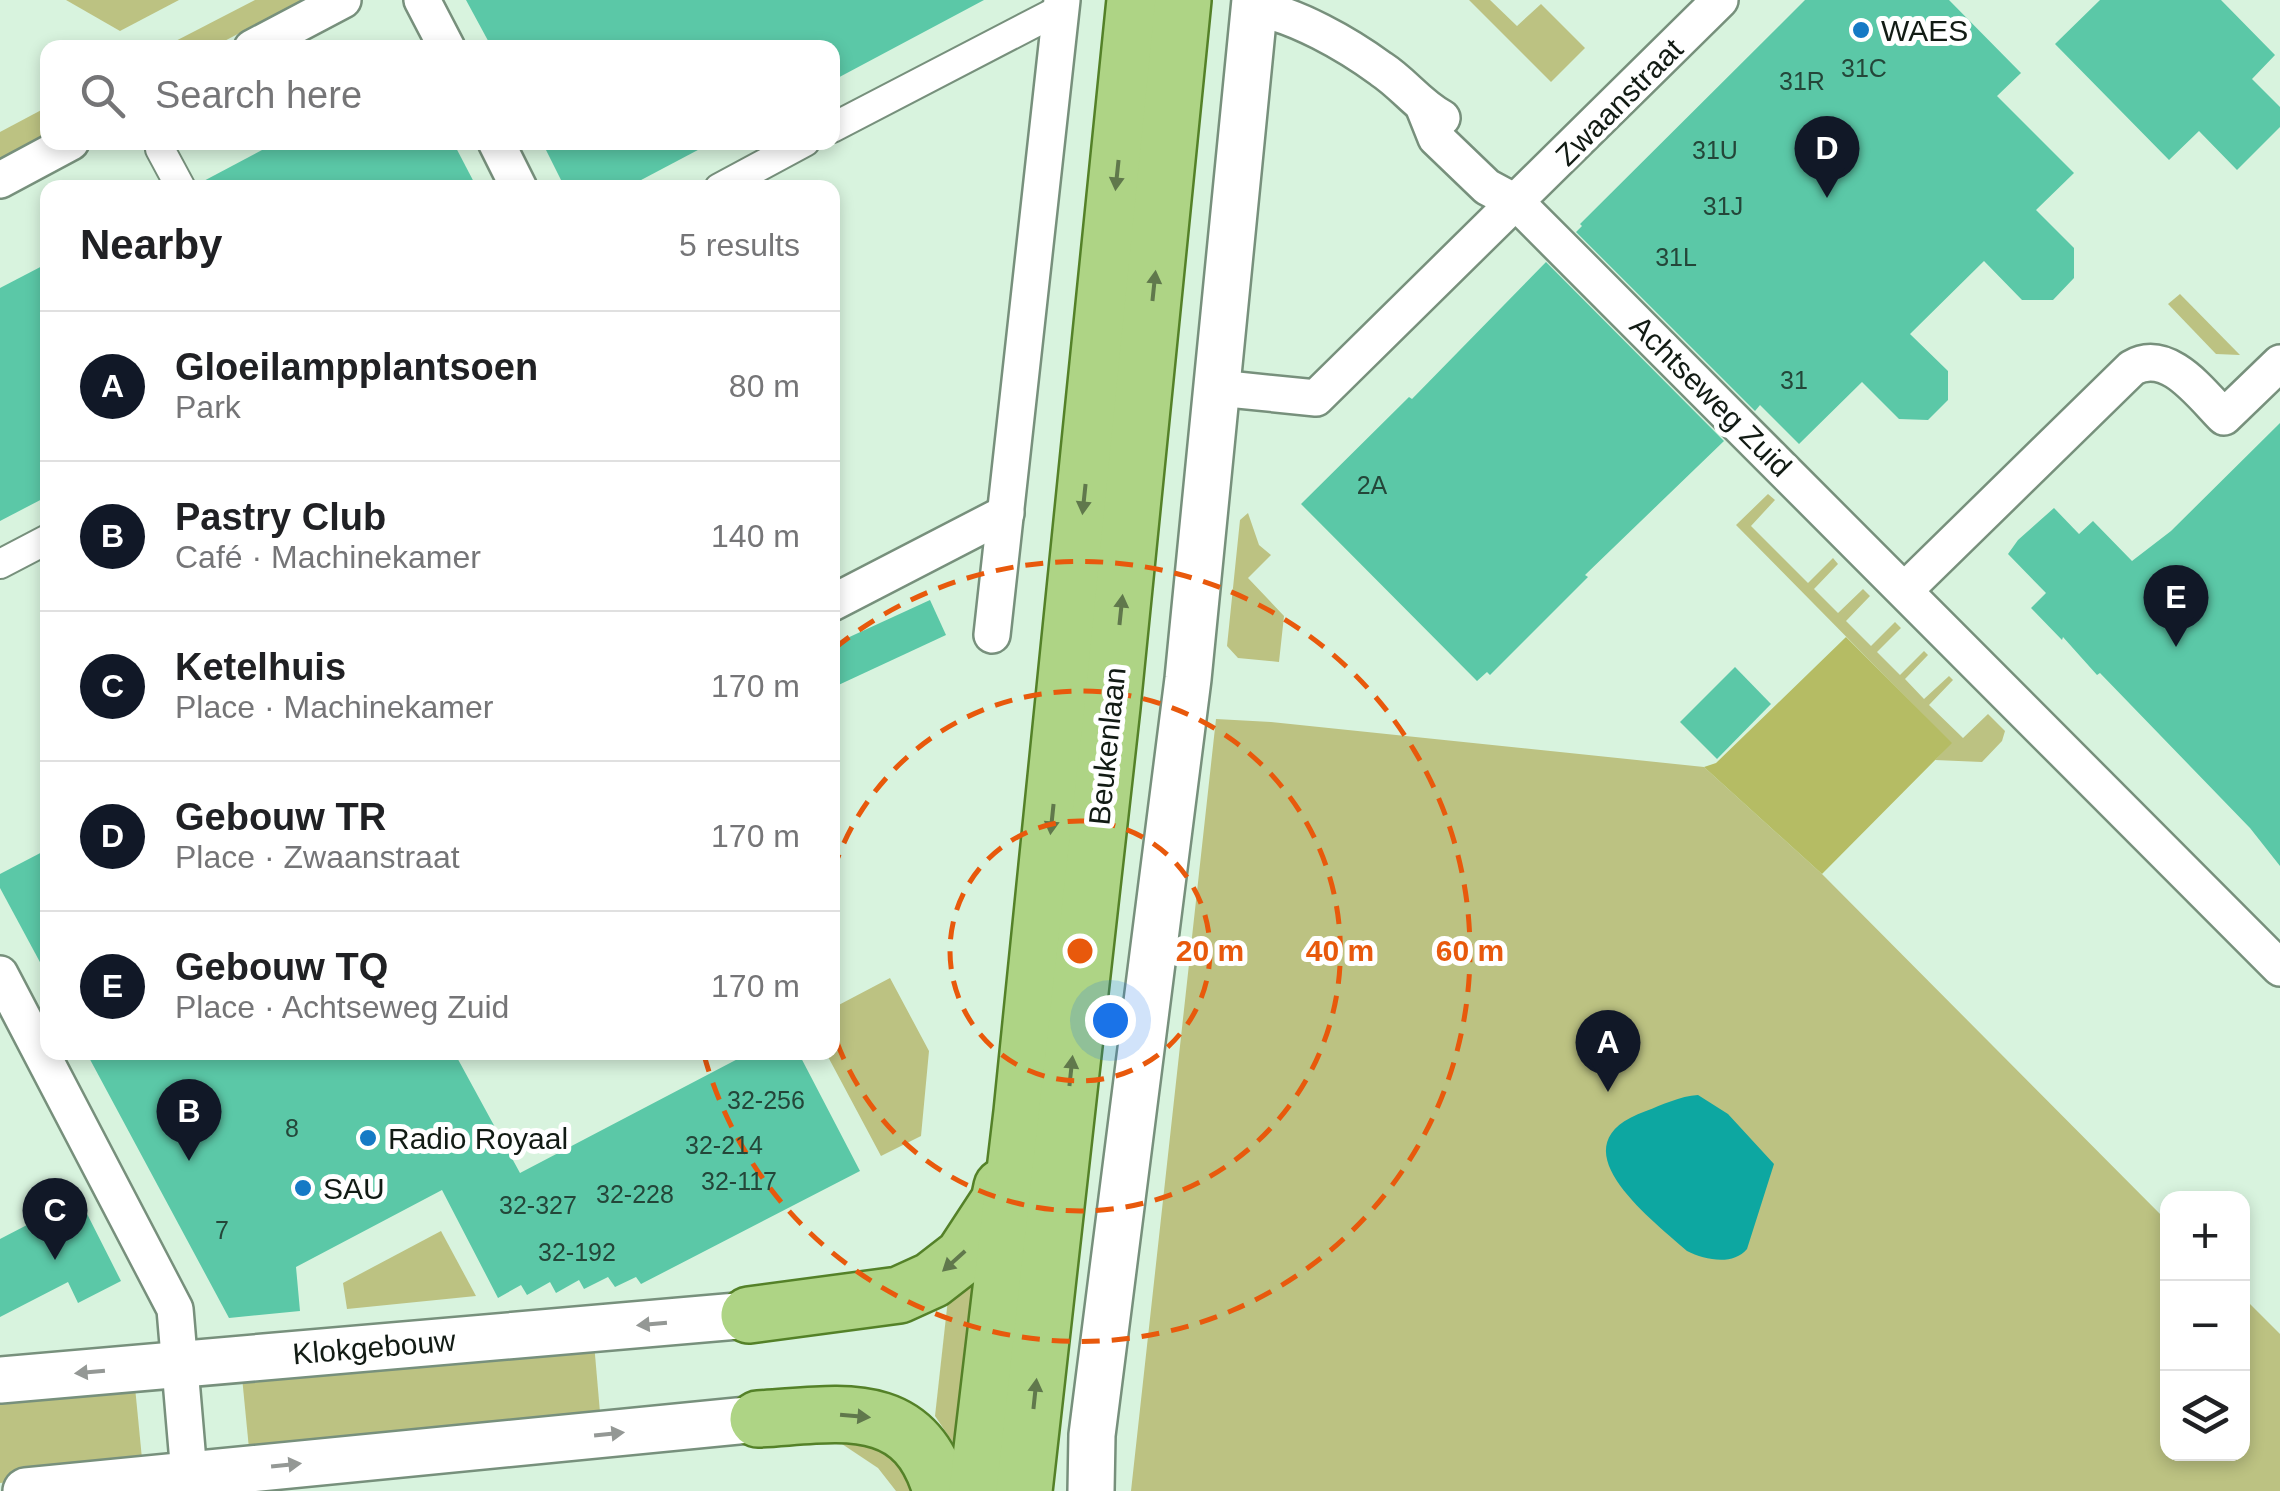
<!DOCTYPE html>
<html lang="en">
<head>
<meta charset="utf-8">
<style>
	:root { --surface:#fff; --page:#f2f2f2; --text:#202124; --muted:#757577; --line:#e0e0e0; --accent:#111827 }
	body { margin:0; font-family:Helvetica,sans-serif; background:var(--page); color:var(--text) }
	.controls { position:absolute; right:30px; bottom:30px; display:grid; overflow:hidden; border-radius:20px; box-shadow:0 5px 15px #0003 }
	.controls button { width:90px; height:90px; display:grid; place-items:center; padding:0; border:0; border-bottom:2px solid var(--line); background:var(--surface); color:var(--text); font:50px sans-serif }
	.you { position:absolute; left:1110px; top:1020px; width:35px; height:35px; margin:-25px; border:8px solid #fff; border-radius:50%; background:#1a73e8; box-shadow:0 0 0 15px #1a73e833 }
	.badge { display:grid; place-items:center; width:65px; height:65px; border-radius:50%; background:var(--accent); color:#fff; font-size:32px; font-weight:700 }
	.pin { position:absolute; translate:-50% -82px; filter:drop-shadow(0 2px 5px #0008) }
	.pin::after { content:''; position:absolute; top:52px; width:35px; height:30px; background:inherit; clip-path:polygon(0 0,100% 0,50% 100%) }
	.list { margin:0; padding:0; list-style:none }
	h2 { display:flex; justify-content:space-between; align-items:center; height:130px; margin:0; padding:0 40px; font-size:42px }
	h2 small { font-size:32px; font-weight:400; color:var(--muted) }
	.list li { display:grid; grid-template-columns:65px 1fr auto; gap:30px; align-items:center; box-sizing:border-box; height:150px; padding:0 40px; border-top:2px solid var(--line) }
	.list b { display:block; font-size:38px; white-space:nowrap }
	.list p { margin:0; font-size:32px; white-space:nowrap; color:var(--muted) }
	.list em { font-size:32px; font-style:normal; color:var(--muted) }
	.icon { flex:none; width:55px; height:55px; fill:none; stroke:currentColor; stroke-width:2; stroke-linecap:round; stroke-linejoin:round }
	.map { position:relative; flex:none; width:2280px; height:1491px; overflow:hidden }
	.search { position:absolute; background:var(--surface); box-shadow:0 5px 15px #0003; left:40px; top:40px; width:800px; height:110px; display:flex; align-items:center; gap:25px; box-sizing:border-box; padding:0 35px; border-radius:20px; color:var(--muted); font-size:38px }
	.panel { position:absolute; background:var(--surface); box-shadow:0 5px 15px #0003; left:40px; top:180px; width:800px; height:880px; border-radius:20px }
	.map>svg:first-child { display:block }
	.green { fill:#bcc282 }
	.forest { fill:#b5bc64 }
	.water { fill:#0da7a1 }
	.building { fill:#5bc8a7 }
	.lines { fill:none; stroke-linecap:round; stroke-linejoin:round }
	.pedestrian-casing { stroke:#77907c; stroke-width:32 }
	.minor-casing { stroke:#77907c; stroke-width:40 }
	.tertiary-casing { stroke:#77907c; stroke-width:50 }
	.primary-casing { stroke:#548128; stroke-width:60 }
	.pedestrian { stroke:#fff; stroke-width:28 }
	.minor { stroke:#fff; stroke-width:35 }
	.tertiary { stroke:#fff; stroke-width:45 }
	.primary { stroke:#aed485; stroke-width:55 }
	.oneway { fill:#60784c }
	.oneway2 { fill:#949895 }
	.ring { fill:none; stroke:#e8590c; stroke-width:5; stroke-dasharray:18 12 }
	.poi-dot { fill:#157ac5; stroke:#fff; stroke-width:4 }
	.labels { text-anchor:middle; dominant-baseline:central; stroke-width:10; stroke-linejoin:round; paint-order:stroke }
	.number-label { font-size:25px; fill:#244639 }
	.poi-label { font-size:30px; fill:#121b14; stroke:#fff; text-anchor:start }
	.street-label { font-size:30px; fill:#121b14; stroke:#fff }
	.centre { fill:#e8590c; stroke:#fff; stroke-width:5 }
	.ring-label { font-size:30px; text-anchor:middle; font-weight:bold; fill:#e8590c; stroke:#fff; stroke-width:10; stroke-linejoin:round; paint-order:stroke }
</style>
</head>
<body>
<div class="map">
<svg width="2280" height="1491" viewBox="0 0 2280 1491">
	<rect width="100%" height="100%" fill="#d8f3de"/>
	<g class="green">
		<polygon points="66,0 179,0 120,31"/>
		<polygon points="255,0 303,0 213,47 164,47"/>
		<polygon points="1469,0 1490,0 1517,26 1541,4 1585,48 1551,82"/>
		<polygon points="47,107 47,134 0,159 0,132"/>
		<polygon points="2180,294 2240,355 2216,354 2168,304"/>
		<polygon points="1768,494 1775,500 1751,526 1808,583 1833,558 1838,564 1814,589 1838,613 1863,589 1870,596 1846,621 1871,646 1895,622 1901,628 1877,652 1900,675 1924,651 1928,655 1905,679 1924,699 1949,676 1953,680 1929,705 1963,738 1988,714 2005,731 2002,741 1982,762 1935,760 1951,743 1736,525"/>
		<polygon points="1248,513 1259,545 1271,555 1248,578 1284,616 1279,662 1238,658 1227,646 1240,520"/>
		<polygon points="1216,719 1271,722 1704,767 1822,874 2167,1221 2168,1454 2242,1454 2243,1297 2280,1334 2280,1491 1131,1491"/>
		<polygon points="890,978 929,1051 921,1136 881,1156 826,1053 832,1052 833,1008"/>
		<polygon points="441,1231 476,1296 347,1309 343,1283"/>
		<polygon points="978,1273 956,1447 935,1416 948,1299"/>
		<polygon points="594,1343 601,1424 250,1459 242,1377"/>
		<polygon points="135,1387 143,1469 0,1483 0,1400"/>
		<polygon points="856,1436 898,1460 913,1491 896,1491 878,1468 839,1442"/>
	</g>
	<polygon class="forest" points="1846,637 1952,743 1822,874 1704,767 1716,763"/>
	<path class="water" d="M 1698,1095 L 1728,1114 L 1774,1164 L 1747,1249 C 1733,1266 1705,1260 1687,1251 C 1648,1216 1552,1144 1646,1111 C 1662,1105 1680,1096 1698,1095 Z"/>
	<g class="building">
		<polygon points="466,0 984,0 832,81 832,48 492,48"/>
		<polygon points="1805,0 1949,0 2021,73 1997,96 2074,173 2036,210 2074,248 2074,278 2053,300 2022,300 1984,261 1910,334 1948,371 1948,400 1928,420 1899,419 1862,382 1799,444 1760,405 1755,411 1576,232 1582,226 1580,224"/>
		<polygon points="2100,0 2221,0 2275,55 2252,79 2280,107 2280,127 2237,170 2199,131 2169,160 2055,44"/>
		<polygon points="277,142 453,142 477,188 198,188 198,184"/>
		<polygon points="542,142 713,142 626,188 565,188"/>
		<polygon points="1546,262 1724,441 1585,575 1588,577 1490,675 1487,672 1477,681 1301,504 1409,397 1412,399"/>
		<polygon points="48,263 48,496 0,521 0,288"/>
		<polygon points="2280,423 2280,866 2250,828 2100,673 2097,675 2063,637 2062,640 2031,608 2046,593 2008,554 2018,540 2054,508 2079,534 2093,521 2132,561 2171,531"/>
		<polygon points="930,600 946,635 832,688 832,645"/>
		<polygon points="1735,667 1771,704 1717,759 1680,722"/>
		<polygon points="48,849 48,977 0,888 0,874"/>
		<polygon points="86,1052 454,1052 520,1173 751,1052 798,1052 860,1171 641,1284 636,1277 615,1287 608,1277 584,1289 579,1280 556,1293 550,1282 527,1295 521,1285 498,1298 442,1190 296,1267 300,1311 229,1318"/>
		<polygon points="79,1198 121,1281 78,1303 68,1282 0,1317 0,1239"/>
	</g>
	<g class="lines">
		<defs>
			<g id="pedestrian">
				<polyline points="832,128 1061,9"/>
				<polyline points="160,149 181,188"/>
				<polyline points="719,188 805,142"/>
				<polyline points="0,564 48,539"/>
			</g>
			<g id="minor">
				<polyline points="422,0 447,48"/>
				<path d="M 1255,8 C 1296,15 1347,44 1381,69 C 1404,84 1418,105 1442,118"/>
				<polyline points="252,48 343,0"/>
				<polyline points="1424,108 1436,138 1487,187 1517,203 2280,968"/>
				<polyline points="496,142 519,188"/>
				<polyline points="0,180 71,142"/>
				<polyline points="1218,388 1316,398 1720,0"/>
				<path d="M 1905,590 L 2132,368 C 2168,347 2201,394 2224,417 L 2280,363"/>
				<polyline points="832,603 1006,513"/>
				<polyline points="992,635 1062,0"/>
				<polyline points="0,974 175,1309 189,1474"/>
			</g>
			<g id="tertiary">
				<polyline points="0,1380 749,1315"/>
				<polyline points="26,1491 758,1419"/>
				<polyline points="1091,1491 1092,1435 1188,679 1255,0"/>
			</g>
			<g id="primary">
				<polyline points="749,1315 899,1295 932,1280 963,1256 999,1201 1002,1187"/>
				<path d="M 758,1419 C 836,1415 914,1395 941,1491"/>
				<polyline points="977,1491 1022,1112 1135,0"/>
				<polyline points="1024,1491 1112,707 1183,0"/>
			</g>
		</defs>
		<use href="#pedestrian" class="pedestrian-casing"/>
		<use href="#minor" class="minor-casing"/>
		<use href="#tertiary" class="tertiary-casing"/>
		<use href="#primary" class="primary-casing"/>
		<use href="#pedestrian" class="pedestrian"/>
		<use href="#minor" class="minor"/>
		<use href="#tertiary" class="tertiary"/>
		<use href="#primary" class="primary"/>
	</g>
	<defs><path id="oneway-solid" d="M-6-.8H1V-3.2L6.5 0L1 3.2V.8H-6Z" transform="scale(2.5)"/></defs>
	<g class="oneway">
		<use href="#oneway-solid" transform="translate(1117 175) rotate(96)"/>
		<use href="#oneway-solid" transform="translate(1154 286) rotate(-84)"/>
		<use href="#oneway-solid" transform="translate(1084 499) rotate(96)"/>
		<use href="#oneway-solid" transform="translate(1121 610) rotate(-84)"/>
		<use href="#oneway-solid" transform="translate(1052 819) rotate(96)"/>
		<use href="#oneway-solid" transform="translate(1071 1071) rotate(-84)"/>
		<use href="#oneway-solid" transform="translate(954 1261) rotate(138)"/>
		<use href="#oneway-solid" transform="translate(1035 1394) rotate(-84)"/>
		<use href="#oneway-solid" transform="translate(855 1416) rotate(5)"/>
	</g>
	<g class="oneway2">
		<use href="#oneway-solid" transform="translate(652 1324) rotate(175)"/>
		<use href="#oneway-solid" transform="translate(90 1372) rotate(175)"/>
		<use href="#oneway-solid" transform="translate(609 1434) rotate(-6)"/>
		<use href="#oneway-solid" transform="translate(286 1465) rotate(-6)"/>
	</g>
	<g class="ring">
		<circle cx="1080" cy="951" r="130"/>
		<path d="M833 871A260 260 0 1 1 833 1031"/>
		<path d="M835 648A390 390 0 1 1 704 1055"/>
	</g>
	<g class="poi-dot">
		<circle cx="1861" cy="30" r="10"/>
		<circle cx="368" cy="1138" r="10"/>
		<circle cx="303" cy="1188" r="10"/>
	</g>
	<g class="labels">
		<g class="number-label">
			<text x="1864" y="68">31C</text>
			<text x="1802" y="81">31R</text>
			<text x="1715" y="150">31U</text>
			<text x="1723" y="206">31J</text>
			<text x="1676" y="257">31L</text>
			<text x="1794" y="380">31</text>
			<text x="1372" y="485">2A</text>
			<text x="766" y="1100">32-256</text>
			<text x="292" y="1128">8</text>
			<text x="724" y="1145">32-214</text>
			<text x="739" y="1181">32-117</text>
			<text x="635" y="1194">32-228</text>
			<text x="538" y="1205">32-327</text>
			<text x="222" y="1230">7</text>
			<text x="577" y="1252">32-192</text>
		</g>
		<g class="poi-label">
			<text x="1881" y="30">WAES</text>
			<text x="388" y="1138">Radio Royaal</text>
			<text x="323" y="1188">SAU</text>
		</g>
		<g class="street-label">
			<text transform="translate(1619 102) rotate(-45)">Zwaanstraat</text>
			<text transform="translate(1711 396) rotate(45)">Achtseweg Zuid</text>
			<text transform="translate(1107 746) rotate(-84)">Beukenlaan</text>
			<text transform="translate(374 1347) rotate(-5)">Klokgebouw</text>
		</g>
	</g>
	<circle cx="1080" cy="951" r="15" class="centre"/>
	<g class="ring-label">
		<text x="1210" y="961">20 m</text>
		<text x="1340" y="961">40 m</text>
		<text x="1470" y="961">60 m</text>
	</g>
</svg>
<div class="controls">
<button>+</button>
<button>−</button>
<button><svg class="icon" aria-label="layers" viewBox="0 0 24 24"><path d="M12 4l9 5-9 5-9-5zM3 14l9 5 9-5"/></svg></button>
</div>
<div class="you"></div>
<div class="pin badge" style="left:1608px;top:1092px">A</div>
<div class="pin badge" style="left:189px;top:1161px">B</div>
<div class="pin badge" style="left:55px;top:1260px">C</div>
<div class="pin badge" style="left:1827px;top:198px">D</div>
<div class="pin badge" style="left:2176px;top:647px">E</div>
<div class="search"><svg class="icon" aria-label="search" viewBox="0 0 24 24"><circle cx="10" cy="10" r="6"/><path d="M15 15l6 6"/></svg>Search here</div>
<section class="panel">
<h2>Nearby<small>5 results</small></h2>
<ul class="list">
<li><span class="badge">A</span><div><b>Gloeilampplantsoen</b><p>Park</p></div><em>80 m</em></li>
<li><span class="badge">B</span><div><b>Pastry Club</b><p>Café · Machinekamer</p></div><em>140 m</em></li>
<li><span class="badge">C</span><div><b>Ketelhuis</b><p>Place · Machinekamer</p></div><em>170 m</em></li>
<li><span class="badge">D</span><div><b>Gebouw TR</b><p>Place · Zwaanstraat</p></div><em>170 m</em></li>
<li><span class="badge">E</span><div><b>Gebouw TQ</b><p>Place · Achtseweg Zuid</p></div><em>170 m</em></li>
</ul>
</section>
</div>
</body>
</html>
